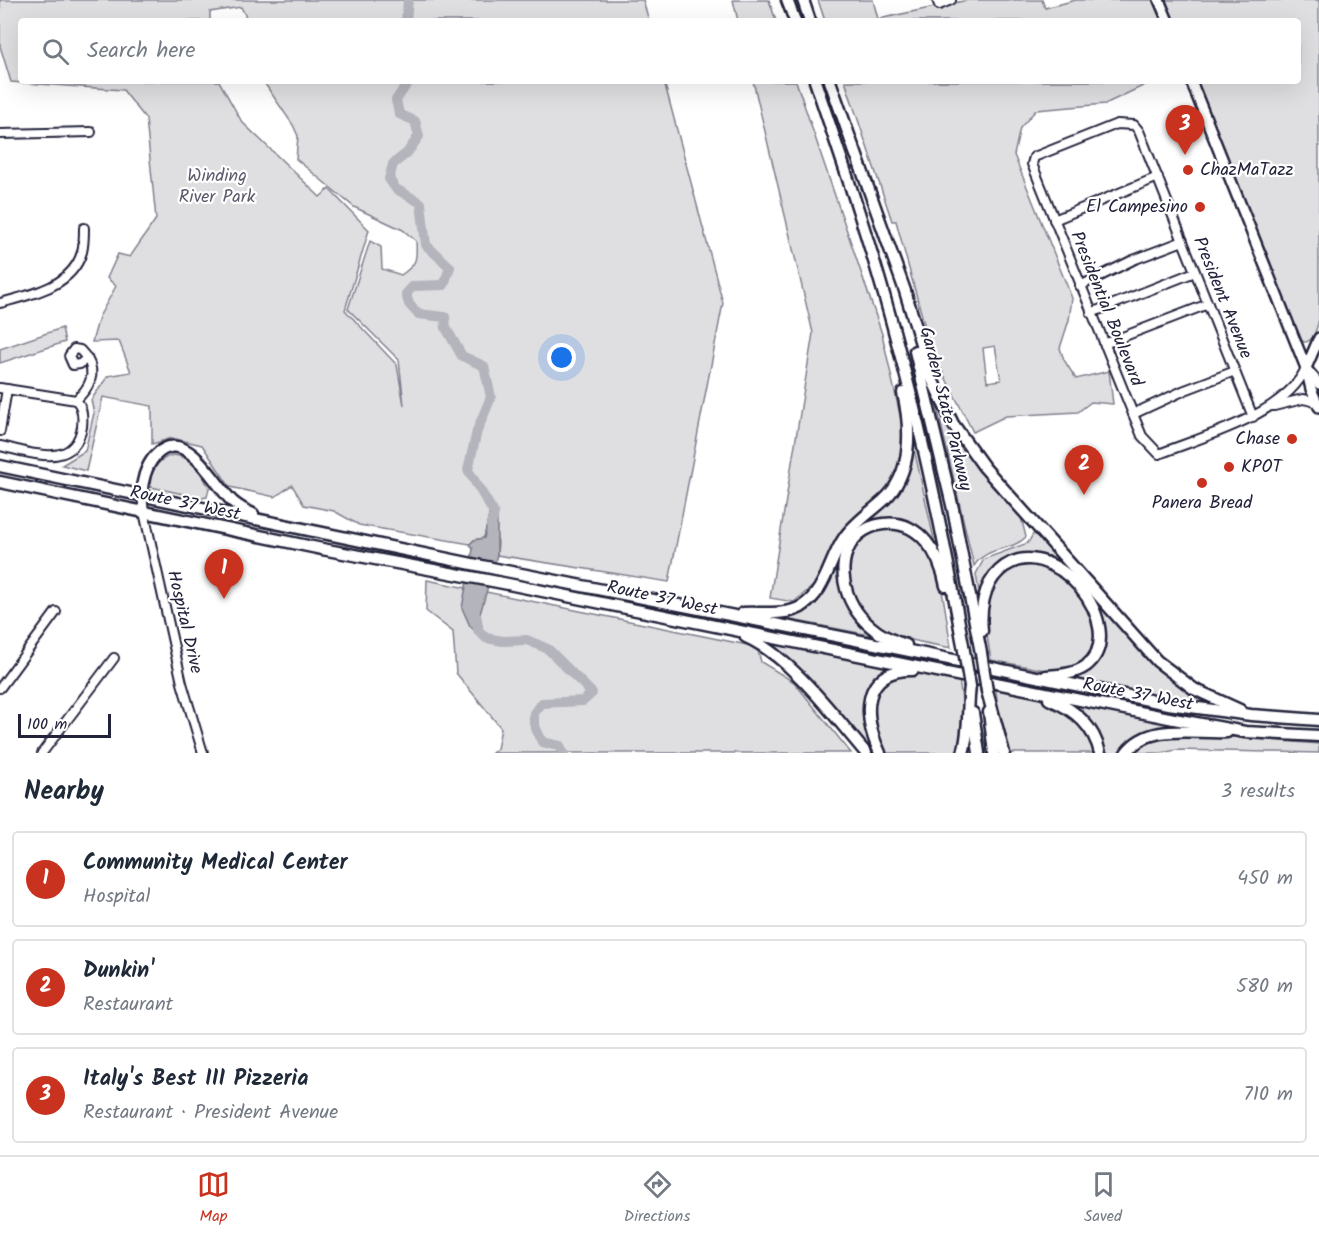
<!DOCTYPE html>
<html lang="en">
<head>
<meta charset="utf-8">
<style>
	:root { --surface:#fff; --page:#f6f6f7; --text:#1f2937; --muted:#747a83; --line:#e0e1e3; --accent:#c8321e }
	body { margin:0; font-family:Kalam,sans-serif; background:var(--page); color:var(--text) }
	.scale { position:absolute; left:18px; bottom:15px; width:93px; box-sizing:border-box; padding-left:6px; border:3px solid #22223b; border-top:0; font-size:16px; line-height:21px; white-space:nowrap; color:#22223b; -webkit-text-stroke:4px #fff; paint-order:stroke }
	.you { position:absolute; left:562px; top:358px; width:21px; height:21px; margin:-15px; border:4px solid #fff; border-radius:50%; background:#1a73e8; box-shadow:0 0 0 9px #1a73e833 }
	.badge { display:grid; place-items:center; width:39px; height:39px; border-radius:50%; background:var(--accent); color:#fff; font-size:20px; font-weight:700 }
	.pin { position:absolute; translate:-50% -50px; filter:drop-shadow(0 2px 3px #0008) }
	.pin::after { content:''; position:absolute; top:32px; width:21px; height:18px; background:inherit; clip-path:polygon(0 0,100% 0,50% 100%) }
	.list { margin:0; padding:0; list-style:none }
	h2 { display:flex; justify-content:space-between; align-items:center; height:78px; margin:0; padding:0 24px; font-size:26px }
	h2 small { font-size:20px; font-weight:400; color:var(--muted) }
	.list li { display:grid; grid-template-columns:39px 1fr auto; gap:18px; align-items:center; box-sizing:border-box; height:96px; margin:0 12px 12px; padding:0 12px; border:2px solid var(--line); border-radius:6px }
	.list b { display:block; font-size:22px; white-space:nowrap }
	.list p { margin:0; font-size:20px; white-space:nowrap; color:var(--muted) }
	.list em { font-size:20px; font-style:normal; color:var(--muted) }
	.icon { flex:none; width:33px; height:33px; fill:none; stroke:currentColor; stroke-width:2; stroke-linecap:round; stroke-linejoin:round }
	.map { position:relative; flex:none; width:1319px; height:753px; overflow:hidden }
	.search { position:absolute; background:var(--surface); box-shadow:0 6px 24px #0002; left:18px; right:18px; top:18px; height:66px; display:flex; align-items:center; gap:15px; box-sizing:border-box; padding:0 21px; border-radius:6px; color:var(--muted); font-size:22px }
	.sheet { height:402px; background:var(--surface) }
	nav { display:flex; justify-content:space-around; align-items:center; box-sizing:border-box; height:84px; border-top:2px solid var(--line); background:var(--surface); font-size:16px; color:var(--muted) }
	nav a { display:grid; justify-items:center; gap:3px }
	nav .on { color:var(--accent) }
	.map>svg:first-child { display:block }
	.green { fill:#dfdfe2; stroke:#80808e; stroke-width:1.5; fill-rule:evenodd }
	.water { fill:#b4b4bc; stroke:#7a7a88; stroke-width:1.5 }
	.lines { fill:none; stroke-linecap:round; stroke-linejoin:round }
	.river { stroke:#b4b4bc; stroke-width:10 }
	.minor-casing { stroke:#22223b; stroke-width:12 }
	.major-casing { stroke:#22223b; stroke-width:14 }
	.highway-casing { stroke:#22223b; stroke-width:15 }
	.minor { stroke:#fff; stroke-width:8 }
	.major { stroke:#fff; stroke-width:9 }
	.highway { stroke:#fff; stroke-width:10 }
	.highway-bridge-casing { stroke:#22223b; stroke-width:15; stroke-linecap:butt }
	.highway-bridge { stroke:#fff; stroke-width:10 }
	.poi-dot { fill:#c8321e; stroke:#fff; stroke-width:2 }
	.labels { text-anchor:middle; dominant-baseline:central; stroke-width:4.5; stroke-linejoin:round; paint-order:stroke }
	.poi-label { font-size:18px; fill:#22223b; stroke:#fff; text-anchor:start }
	.park-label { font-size:18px; fill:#5b5b6d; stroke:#fff }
	.street-label { font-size:18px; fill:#22223b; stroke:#fff }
</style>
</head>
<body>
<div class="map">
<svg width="1319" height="753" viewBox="0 0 1319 753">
	<rect width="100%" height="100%" fill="#fff"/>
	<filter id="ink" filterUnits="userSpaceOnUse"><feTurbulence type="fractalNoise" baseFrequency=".0167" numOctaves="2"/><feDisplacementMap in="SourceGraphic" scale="12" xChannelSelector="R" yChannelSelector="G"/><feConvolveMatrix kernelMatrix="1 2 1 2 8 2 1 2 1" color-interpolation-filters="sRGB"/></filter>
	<g filter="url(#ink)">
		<g class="green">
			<path d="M 0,0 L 643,0 L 649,21 L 248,21 L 241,7 L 210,12 L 210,21 L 21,21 L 21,81 L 219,81 L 242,122 L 320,197 L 329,189 L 369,230 L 345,310 L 397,365 L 404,405 L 399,360 L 348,309 L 370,241 L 381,247 L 382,269 L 401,275 C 417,264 417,260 416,241 L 403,230 L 354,207 L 296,159 L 298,136 L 293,125 L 263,81 L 664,81 L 723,303 L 669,582 L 497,555 L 498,542 L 490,512 L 484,538 L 474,540 L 470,544 L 359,525 L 334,511 L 304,505 L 292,485 L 275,497 L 230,487 L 202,445 L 172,438 L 152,444 L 152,406 L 103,397 L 86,471 L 62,465 L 85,451 L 94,413 L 91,400 L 108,376 L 131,372 L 119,341 L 92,342 L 99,317 L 116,286 L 107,278 L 118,254 L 130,257 L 156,219 L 146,119 L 123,90 L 11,82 L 0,46 Z"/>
			<polygon points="733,0 769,0 776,21 738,21"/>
			<polygon points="818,0 873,0 878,19 968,0 1042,0 1045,8 1076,0 1153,0 1161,21 825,21"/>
			<path d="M 1166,0 L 1319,0 L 1319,320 C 1316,329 1314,342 1304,342 L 1300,339 L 1197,81 L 1298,81 L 1298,21 L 1173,21 Z"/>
			<polygon points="753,81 796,81 882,334 902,424 901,459 887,489 843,529 813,586 794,602 770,598 813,333"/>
			<path d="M 845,81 L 1147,81 L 1145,85 L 1105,104 L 1036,110 L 1020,128 L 1014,155 L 1072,298 L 1069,320 L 1060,348 L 1064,360 L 1076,379 L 1109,371 L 1113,404 L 1091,402 L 1078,412 L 1006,416 L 973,432 L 931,349 L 896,221 L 892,221 ZM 995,346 L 1001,380 L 987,382 L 983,348 Z"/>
			<polygon points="62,328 65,342 0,363 0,349"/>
			<path d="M 936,403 L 951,429 L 973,461 L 1020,513 L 1026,537 C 1011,552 988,545 974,566 Z"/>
			<polygon points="913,444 936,548 913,526 864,527 840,578 875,636 776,617 801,610 848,538 890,499"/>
			<path d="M 173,455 C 191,456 201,472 209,488 L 207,497 L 202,498 L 151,487 C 148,472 158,459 173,455 Z"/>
			<path d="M 893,527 C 904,531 916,536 924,546 C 943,571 946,618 951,648 C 937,645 899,639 888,633 C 880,628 866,617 860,609 C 845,589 842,555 862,537 C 870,530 883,529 893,527 Z"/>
			<path d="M 1035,531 L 1182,686 L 1204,703 L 1181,700 L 1069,677 L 1078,674 L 1104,634 L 1058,563 C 1034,551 1005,552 988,576 C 985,582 982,588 979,593 L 976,574 L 984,559 L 1028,543 Z"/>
			<polygon points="1032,562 1060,574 1076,592 1085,603 1095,625 1095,645 1081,664 1056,672 991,660 985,623 986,603 995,581 1011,566"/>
			<polygon points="427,580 757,647 761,662 794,682 851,753 492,753 497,749 501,728 456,673 453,632 426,611"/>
			<polygon points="772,643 898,668 865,698 865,725 876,753 872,753 794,665"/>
			<polygon points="906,672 959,680 965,720 959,753 885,753 872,722 874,695 885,681"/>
			<path d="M 996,690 C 1025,695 1066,701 1084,728 C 1089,735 1092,745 1096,753 L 1007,753 L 999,719 Z"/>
			<polygon points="1070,704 1188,727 1174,728 1122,753 1103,753"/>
			<polygon points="1207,735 1319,744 1319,753 1177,750 1160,753 1130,753 1153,738"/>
		</g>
		<polygon class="water" points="490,511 497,515 497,555 480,614 482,627 476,632 470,626 462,608 473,549 470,544 474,540 484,538"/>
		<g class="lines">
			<g class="river">
				<polyline points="406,21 408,0"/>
				<polyline points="409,81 396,100 399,114 415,121 419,136 407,153 393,164 389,179 396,189 421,203 426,245 450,267 444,285 413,286 406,294 409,304 418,314 445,317 446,328 462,356 484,366 491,397 477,431 468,470 494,513 491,526"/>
				<polyline points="476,616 478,630 486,638 503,641 527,640 548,649 592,693 583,701 542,703 534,713 534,724 542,742 560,746 563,753"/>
			</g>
			<defs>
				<g id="minor">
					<polyline points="937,0 939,5 951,0"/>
					<polyline points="0,134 91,132"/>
					<polyline points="1054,220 1158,177"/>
					<polyline points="1080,286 1133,260 1183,241"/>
					<path d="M 0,303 C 30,295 72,287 82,252 C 84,244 84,235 84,228"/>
					<polyline points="1091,313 1195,272"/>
					<polyline points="1104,344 1208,304"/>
					<polygon points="74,349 80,350 87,358 80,364 73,365 69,356"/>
					<path d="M 0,388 L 76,400 C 83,407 83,418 82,427 C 74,471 30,452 0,446"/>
					<path d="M 76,400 C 89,388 97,375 87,358"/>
					<polyline points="1274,406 1303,399 1317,402"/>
					<polyline points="1133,414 1185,390 1235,371"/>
					<path d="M 1253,417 L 1139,131 L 1134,125 L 1117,124 L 1034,157 L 1032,164 L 1133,414 L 1142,436 L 1159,454 C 1204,436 1285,415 1306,368"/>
					<polyline points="0,431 7,389"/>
					<polyline points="142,496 144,512 182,683 203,753"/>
					<polyline points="0,688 56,612"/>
					<polyline points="42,753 114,658"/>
				</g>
				<g id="major">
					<polyline points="1159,0 1168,21"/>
					<polyline points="1191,81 1306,368 1311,389 1319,407"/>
					<polyline points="1306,368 1319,338"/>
					<polyline points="1307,370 1319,384"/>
				</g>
				<g id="highway">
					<polyline points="787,0 795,21"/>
					<polyline points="803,0 810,21"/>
					<path d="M 815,81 C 845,169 875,257 898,346 C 925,445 945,544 963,645"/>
					<polyline points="830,81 856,155"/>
					<polyline points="854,148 905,291 931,377 953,424 984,467 1157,661 1194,689 1240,710"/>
					<polyline points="915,351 953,509 981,653"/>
					<polyline points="0,466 506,571 846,638 1168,704 1251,715 1319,720"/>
					<polyline points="0,482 322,549 503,583 1174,719 1245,732 1319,736"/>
					<path d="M 142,496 C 141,483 146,466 155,456 C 186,423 215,486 233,502 C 239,507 246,511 253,514"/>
					<path d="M 743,613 C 762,612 784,616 801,607 C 826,592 829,560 844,538 C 854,523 871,512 884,500 C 913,473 911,428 903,393"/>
					<path d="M 982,631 C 980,611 983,586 999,571 C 1050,524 1133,629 1086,666 C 1075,674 1060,675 1046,676"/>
					<path d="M 746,637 C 791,657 834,716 866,753"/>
					<path d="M 906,645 C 893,641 880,635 870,626 C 844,604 832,561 858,535 C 865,529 874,525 883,524 C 920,519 940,555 946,586"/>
					<polyline points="987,691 1004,753"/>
					<path d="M 1049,699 C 1074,709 1094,726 1100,753"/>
					<polyline points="989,712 994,753"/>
					<polyline points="973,713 979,753"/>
					<path d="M 880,753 C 863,717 860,669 913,670"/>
					<path d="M 963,753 C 970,731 967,708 970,686"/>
					<path d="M 1126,753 C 1149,722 1193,734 1227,732"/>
				</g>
			</defs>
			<use href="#minor" class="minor-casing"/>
			<use href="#major" class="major-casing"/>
			<use href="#highway" class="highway-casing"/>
			<use href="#minor" class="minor"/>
			<use href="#major" class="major"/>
			<use href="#highway" class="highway"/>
			<defs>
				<g id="highway-bridge">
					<polyline points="963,645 970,686"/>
					<polyline points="981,653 987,691"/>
				</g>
			</defs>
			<use href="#highway-bridge" class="highway-bridge-casing"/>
			<use href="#highway-bridge" class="highway-bridge"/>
		</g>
	</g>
	<g class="poi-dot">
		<circle cx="1188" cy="170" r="6"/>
		<circle cx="1200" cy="207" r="6"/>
		<circle cx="1292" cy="439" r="6"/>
		<circle cx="1229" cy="467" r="6"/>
		<circle cx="1202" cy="483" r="6"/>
	</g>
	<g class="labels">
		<g class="poi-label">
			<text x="1200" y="170">ChazMaTazz</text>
			<text x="1188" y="207" text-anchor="end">El Campesino</text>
			<text x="1280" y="439" text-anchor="end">Chase</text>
			<text x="1241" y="467">KPOT</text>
			<text x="1202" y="503" text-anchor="middle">Panera Bread</text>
		</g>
		<g class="park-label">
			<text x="217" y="176">Winding<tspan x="217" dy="21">River Park</tspan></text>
		</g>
		<g class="street-label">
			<text transform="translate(1222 298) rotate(68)">President Avenue</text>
			<text transform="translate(1106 309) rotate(68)">Presidential Boulevard</text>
			<text transform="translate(945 409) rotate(76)">Garden State Parkway</text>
			<text transform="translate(185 504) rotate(12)">Route 37 West</text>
			<text transform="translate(662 599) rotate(12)">Route 37 West</text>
			<text transform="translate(184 622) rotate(77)">Hospital Drive</text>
			<text transform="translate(1138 695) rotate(11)">Route 37 West</text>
		</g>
	</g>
</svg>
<div class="scale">100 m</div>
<div class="you"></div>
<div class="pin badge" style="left:224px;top:599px">1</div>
<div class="pin badge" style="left:1084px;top:495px">2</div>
<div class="pin badge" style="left:1185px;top:155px">3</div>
<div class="search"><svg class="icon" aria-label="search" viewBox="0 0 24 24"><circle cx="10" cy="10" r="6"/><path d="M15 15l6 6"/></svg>Search here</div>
</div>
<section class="sheet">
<h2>Nearby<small>3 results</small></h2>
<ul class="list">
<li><span class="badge">1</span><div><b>Community Medical Center</b><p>Hospital</p></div><em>450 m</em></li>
<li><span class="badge">2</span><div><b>Dunkin'</b><p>Restaurant</p></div><em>580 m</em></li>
<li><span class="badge">3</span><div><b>Italy's Best III Pizzeria</b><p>Restaurant · President Avenue</p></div><em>710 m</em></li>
</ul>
</section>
<nav>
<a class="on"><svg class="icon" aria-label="map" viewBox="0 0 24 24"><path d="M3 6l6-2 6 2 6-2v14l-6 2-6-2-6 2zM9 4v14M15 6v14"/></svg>Map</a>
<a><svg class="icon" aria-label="directions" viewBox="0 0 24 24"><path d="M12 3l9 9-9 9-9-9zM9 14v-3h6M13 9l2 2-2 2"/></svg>Directions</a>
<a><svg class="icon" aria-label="saved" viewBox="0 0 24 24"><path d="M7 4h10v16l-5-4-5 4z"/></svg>Saved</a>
</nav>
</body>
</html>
